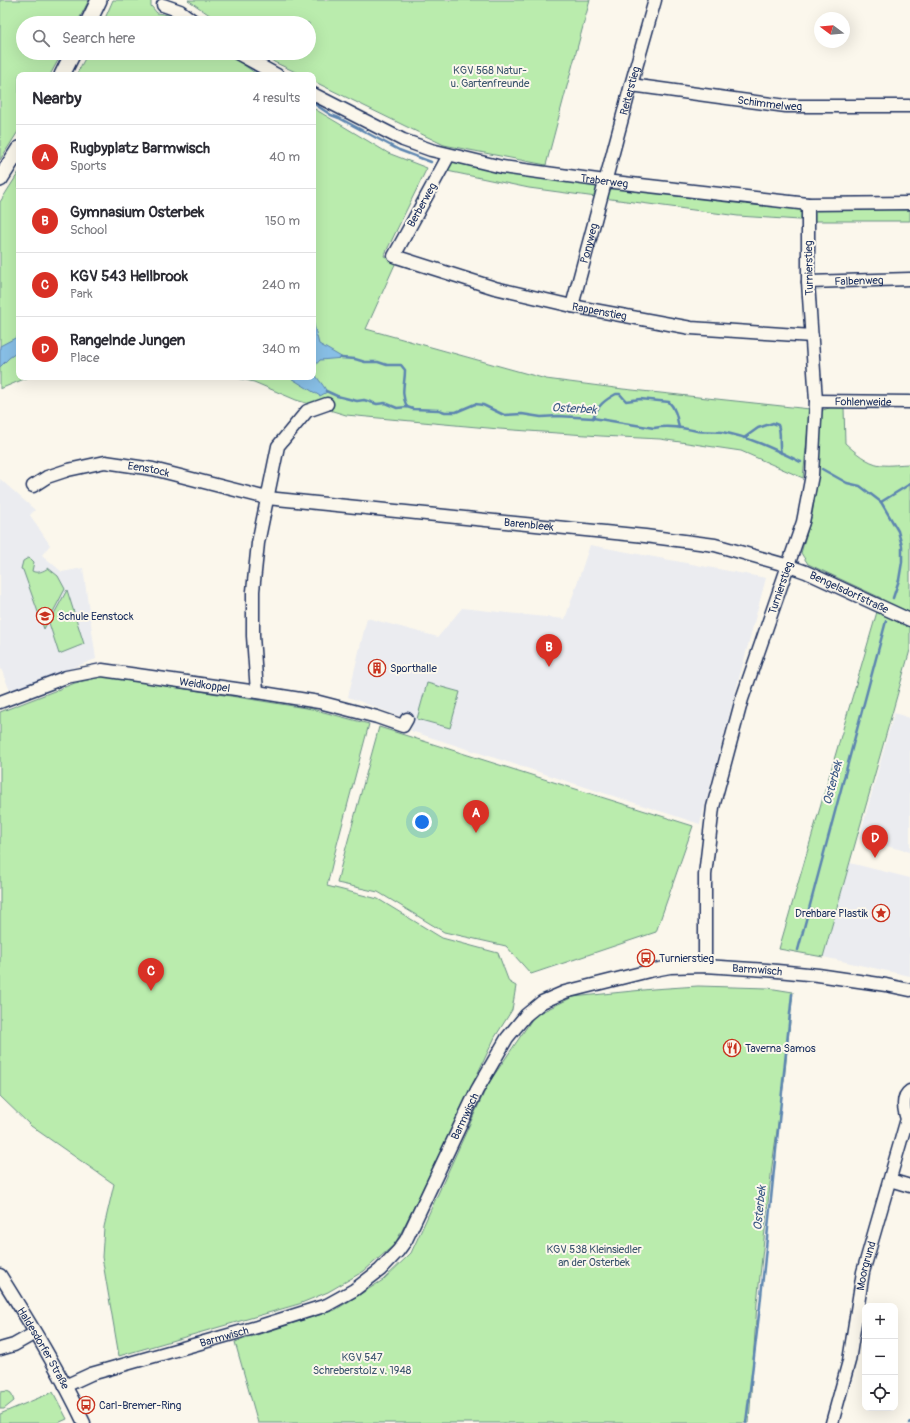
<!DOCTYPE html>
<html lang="en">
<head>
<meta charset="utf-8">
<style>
	:root { --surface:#fff; --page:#f2f2f3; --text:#2b2b33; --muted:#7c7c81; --line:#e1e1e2; --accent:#d93025 }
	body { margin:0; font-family:Pangolin,sans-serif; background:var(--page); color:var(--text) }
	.controls { position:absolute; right:12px; bottom:12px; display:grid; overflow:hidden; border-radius:8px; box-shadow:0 4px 16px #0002 }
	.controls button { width:36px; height:36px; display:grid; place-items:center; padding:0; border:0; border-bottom:1px solid var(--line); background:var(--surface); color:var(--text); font:20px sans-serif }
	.compass { position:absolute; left:814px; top:12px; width:36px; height:36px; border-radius:50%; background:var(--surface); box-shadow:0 4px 16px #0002; rotate:286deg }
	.you { position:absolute; left:422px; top:822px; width:14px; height:14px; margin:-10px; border:3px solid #fff; border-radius:50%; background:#1a73e8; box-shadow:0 0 0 6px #1a73e833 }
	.badge { display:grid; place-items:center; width:26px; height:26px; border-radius:50%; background:var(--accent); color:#fff; font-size:13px; font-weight:700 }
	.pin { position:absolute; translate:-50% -33px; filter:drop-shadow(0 1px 2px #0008) }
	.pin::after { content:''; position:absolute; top:21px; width:14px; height:12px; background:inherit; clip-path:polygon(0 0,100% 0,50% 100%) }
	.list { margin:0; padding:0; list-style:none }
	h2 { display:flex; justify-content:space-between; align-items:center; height:52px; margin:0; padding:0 16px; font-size:17px }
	h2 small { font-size:13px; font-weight:400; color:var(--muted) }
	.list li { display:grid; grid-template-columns:26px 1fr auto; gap:12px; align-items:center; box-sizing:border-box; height:64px; padding:0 16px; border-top:1px solid var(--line) }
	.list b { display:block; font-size:15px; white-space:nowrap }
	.list p { margin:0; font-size:13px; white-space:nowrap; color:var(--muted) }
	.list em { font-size:13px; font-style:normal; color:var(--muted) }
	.icon { flex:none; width:22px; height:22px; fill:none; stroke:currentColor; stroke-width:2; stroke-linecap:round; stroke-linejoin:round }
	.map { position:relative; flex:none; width:910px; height:1423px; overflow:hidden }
	.search { position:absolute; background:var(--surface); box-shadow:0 4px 16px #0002; left:16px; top:16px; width:300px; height:44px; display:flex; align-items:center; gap:10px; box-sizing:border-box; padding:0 14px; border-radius:22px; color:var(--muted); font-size:15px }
	.panel { position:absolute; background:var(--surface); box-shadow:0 4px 16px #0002; left:16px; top:72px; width:300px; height:308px; border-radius:8px }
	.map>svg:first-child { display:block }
	.built { fill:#ebecf0 }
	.green { fill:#baecad; stroke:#6a8e86 }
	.water { fill:#88bfe6; stroke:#5c85b0 }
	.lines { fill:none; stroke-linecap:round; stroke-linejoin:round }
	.stream { stroke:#5c85b0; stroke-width:2.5 }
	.minor-casing { stroke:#1b2f5e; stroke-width:15 }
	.major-casing { stroke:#1b2f5e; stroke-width:18 }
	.minor { stroke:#fbf7ec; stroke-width:12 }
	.major { stroke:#fbf7ec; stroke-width:15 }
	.labels { text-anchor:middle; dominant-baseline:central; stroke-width:4; stroke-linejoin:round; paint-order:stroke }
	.park-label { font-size:11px; fill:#3b556e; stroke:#fbf7ec }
	.street-label { font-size:11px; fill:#1b2f5e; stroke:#fbf7ec }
	.poi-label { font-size:11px; fill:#1b2f5e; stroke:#fbf7ec; text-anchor:start }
	.water-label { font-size:12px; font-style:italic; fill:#3c5a87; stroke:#fbf7ec }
</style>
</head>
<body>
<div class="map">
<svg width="910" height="1423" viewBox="0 0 910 1423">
	<rect width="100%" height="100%" fill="#fbf7ec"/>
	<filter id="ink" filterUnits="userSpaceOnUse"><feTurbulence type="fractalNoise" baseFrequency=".025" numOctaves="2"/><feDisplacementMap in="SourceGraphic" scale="8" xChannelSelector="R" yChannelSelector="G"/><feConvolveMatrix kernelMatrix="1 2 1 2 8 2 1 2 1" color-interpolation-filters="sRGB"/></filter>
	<g filter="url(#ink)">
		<g class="built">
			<polygon points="0,479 35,510 30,515 50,545 42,555 62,572 83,568 96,659 10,691 0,666"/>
			<polygon points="590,545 766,578 700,824 411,731 412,721 348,697 367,618 438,637 462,608 565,619"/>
			<polygon points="894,713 910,718 910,852 859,839"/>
			<polygon points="850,863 910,878 910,976 823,957"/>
		</g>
		<g class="green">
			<polygon points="0,0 89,0 77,23 23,23 23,53 62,53 50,75 19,75 19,130 0,160"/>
			<polygon points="113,0 151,0 151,6 157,13 180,17 187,23 103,23"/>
			<polygon points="188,0 590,0 546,165 444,145 313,81 313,75 302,75 274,62 262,53 309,53 309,23 221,23"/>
			<polygon points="88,53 227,53 258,75 76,75"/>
			<polygon points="313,108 388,153 427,168 384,256 396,262 366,329 546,379 623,389 810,409 803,478 741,451 660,439 601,436 499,429 346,415 296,400 254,382 233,377 313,377"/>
			<polygon points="452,160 792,207 910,210 910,221 815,221 738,216 529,188 447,171"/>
			<polygon points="19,172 19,377 29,377 0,389 0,202"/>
			<path d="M 832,407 L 844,407 L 845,443 C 855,452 867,463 881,465 C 890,466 901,464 910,464 L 910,650 L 823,957 L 779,949 L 881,598 L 808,564 L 801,553 L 812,515 L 818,476 L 820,411 Z"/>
			<path d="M 28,558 L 31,559 L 34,562 L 32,571 C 37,574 44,571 48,568 L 58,576 L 65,589 L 44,629 L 23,570 L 21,569 L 23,561 Z"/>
			<polygon points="67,590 84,644 59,654 49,623"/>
			<polygon points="105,676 312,709 369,724 335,852 327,886 378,899 442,938 498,953 509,982 516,986 512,1010 495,1037 415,1205 395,1244 364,1271 328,1292 299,1304 119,1356 102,1257 104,1227 114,1184 31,1126 0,1096 0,712 75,683"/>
			<polygon points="427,683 460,692 450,728 417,719"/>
			<polygon points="379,727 693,826 656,932 531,974 506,946 444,932 378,892 337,883 341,866"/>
			<polygon points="698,986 768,988 793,992 784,1081 772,1166 757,1303 749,1423 258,1423 235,1342 335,1310 383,1280 411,1253 488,1084 535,1015 573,997 653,989"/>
			<polygon points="7,1391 11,1393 14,1401 4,1409 0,1409 0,1394 1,1392"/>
			<polygon points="53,1392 67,1419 58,1423 0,1423 0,1414"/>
		</g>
		<g class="water">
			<path d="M 313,321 L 319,344 L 343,358 L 320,360 L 313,368 C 316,379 322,382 327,392 L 320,396 L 289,377 L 313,377 Z"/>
			<polygon points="19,336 19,351 9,358 0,367 0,346"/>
		</g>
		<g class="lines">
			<g class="stream">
				<polyline points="158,17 180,21"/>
				<polyline points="225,53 235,58"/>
				<polyline points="247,65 262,75"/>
				<polyline points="313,103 331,115 339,118 399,150 431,162"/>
				<path d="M 341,358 L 355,359 L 365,362 L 378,362 L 387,365 L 401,365 L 405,370 C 405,385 400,392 407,407"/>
				<path d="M 326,391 L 337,396 L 357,401 L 364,400 L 377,404 L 385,403 L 397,408 L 407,407 L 413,409 L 439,410 L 445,412 L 456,412 L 475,404 L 483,405 L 504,415 L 522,414 L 541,417 L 558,416 L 593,418 L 654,428 C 669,425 683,428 697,431 C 705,432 714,431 722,432 C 750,437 776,450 801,462"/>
				<path d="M 593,418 C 598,405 605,400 616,394 L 620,394 L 626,401 L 640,399 L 669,402 C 676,409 677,418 679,428"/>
				<path d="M 744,438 L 758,428 L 773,423 L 778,425 C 782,435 778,442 781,453"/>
				<polyline points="822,469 847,483 860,486 881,502 898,531 902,546 902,562 899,580 893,598"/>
				<polyline points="881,502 910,484"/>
				<polyline points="798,950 886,621"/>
				<polyline points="746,1423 760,1306 792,994"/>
				<polyline points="909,1423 910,1422"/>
			</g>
			<defs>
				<g id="minor">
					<polyline points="163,5 180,11 196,23"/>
					<polyline points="237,53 277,75"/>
					<path id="s1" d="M 631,85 L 786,106 L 910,106"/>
					<path id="s2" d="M 313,94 L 403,140 L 431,150 L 502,167 L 605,181 L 808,204 L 910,203"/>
					<path id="s3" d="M 449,155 L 394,256 L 495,288 L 572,306 L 691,328 L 812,336"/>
					<path id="s4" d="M 808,282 L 910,279"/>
					<path id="s5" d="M 572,306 L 631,85 L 655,0"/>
					<path id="s6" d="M 816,401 L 910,402"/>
					<path id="s7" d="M 33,486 L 47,477 L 68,470 L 105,462 L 153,469 L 267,498 L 645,536 L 715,545 L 789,566 L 806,572 L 910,620"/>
					<polyline points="257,692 253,636 253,591 258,543 278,446 307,411 327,404"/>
					<path id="s8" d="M 0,702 L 66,677 L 102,670 L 257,692 L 319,702 L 377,717 L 403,726 L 407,719"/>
					<path id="s9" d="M 705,966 L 705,875 L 713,807 L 742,699 L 803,522 L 812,475 L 816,401 L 808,282 L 808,204"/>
					<polyline points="890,1180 910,1186"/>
					<path id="s10" d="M 0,1275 C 30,1323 60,1372 84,1423"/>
					<polyline points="0,1349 14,1345 35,1333"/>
					<path id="s11" d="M 65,1386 L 91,1374 L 257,1327 L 327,1305 L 354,1290 L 380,1270 L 398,1251 L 406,1240 L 477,1090 L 507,1038 L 526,1015 L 542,1002 L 565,992 L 649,971 L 670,967 L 705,966 L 767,970 L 818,975 L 886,985 L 910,990"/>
					<path id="s12" d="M 832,1423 L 849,1361 L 863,1272 L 907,1119 C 904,1110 901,1097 910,1091"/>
				</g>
				<g id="major">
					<polyline points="88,23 99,0"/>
					<polyline points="62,75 73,53"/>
					<polyline points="0,179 19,149"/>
				</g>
			</defs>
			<use href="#minor" class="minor-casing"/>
			<use href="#major" class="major-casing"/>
			<use href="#minor" class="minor"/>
			<use href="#major" class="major"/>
		</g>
	</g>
	<defs>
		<symbol id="school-ring" viewBox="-11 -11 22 22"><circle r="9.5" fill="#fbf7ec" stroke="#c8321e" stroke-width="1.5"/><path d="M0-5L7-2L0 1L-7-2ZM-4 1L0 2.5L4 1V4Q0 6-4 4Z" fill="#c8321e"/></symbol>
		<symbol id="building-ring" viewBox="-11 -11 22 22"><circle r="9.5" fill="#fbf7ec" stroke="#c8321e" stroke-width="1.5"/><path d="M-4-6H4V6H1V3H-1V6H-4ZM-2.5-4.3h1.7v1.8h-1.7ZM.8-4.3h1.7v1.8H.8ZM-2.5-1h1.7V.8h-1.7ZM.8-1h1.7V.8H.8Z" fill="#c8321e"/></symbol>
		<symbol id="sight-ring" viewBox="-11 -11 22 22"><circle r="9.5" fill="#fbf7ec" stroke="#c8321e" stroke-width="1.5"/><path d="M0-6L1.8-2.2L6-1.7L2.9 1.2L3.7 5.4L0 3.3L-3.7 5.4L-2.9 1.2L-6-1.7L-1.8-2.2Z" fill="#c8321e"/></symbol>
		<symbol id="bus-ring" viewBox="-11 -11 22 22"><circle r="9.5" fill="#fbf7ec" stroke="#c8321e" stroke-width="1.5"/><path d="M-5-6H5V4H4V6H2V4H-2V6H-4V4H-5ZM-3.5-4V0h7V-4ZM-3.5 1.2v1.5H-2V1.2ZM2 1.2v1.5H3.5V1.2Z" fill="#c8321e"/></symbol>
		<symbol id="restaurant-ring" viewBox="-11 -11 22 22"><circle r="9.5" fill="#fbf7ec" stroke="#c8321e" stroke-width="1.5"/><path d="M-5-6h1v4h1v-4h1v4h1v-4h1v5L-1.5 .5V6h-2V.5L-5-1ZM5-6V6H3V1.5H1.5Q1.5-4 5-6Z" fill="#c8321e"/></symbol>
	</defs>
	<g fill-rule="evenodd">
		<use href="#school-ring" x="35" y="606" width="20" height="20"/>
		<use href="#building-ring" x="367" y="658" width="20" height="20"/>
		<use href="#sight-ring" x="871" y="903" width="20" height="20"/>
		<use href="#bus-ring" x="636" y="948" width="20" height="20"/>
		<use href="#restaurant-ring" x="722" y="1038" width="20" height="20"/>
		<use href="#bus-ring" x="76" y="1395" width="20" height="20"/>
	</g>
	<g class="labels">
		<g class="park-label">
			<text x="490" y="70">KGV 568 Natur-<tspan x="490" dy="13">u. Gartenfreunde</tspan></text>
			<text x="594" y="1249">KGV 538 Kleinsiedler<tspan x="594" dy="13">an der Osterbek</tspan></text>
			<text x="362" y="1357">KGV 547<tspan x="362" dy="13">Schreberstolz v. 1948</tspan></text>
		</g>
		<g class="street-label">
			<text stroke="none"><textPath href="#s5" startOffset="223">Reiterstieg</textPath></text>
			<text stroke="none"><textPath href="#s1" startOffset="140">Schimmelweg</textPath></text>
			<text stroke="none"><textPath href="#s2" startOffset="307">Traberweg</textPath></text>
			<text transform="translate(422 205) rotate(-61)">Berberweg</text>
			<text stroke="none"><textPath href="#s5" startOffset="65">Ponyweg</textPath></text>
			<text transform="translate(809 268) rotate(-91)">Turnierstieg</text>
			<text stroke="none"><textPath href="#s4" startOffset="51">Falbenweg</textPath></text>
			<text stroke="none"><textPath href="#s3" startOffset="328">Rappenstieg</textPath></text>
			<text stroke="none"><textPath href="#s6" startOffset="47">Fohlenweide</textPath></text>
			<text stroke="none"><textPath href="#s7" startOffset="121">Eenstock</textPath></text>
			<text stroke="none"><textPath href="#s7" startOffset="506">Barenbleek</textPath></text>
			<text stroke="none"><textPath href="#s9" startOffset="389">Turnierstieg</textPath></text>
			<text stroke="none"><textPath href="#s7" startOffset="836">Bengelsdorfstraße</textPath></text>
			<text stroke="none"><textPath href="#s8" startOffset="211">Weidkoppel</textPath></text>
			<text stroke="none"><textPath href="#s11" startOffset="875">Barmwisch</textPath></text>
			<text stroke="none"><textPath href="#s11" startOffset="515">Barmwisch</textPath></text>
			<text stroke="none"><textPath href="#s12" startOffset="161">Moorgrund</textPath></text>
			<text stroke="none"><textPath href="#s11" startOffset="167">Barmwisch</textPath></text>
			<text stroke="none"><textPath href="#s10" startOffset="85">Haldesdorfer Straße</textPath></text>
		</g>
		<g class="poi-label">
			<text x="58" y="616">Schule Eenstock</text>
			<text x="390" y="668">Sporthalle</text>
			<text x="868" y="913" text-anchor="end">Drehbare Plastik</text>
			<text x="659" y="958">Turnierstieg</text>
			<text x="745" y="1048">Taverna Samos</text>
			<text x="99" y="1405">Carl-Bremer-Ring</text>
		</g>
		<g class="water-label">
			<text transform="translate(574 409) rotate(3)">Osterbek</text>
			<text transform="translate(833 783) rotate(-75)">Osterbek</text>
			<text transform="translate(760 1208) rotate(-84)">Osterbek</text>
		</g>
	</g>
</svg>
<div class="controls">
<button>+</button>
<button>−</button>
<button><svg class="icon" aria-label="locate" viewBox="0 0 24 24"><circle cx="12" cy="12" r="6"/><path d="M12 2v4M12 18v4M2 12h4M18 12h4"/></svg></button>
</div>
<svg class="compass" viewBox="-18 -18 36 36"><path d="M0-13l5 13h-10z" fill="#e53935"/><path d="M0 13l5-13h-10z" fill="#7c7c81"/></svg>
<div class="you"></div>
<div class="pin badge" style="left:476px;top:833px">A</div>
<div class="pin badge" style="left:549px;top:667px">B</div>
<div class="pin badge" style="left:151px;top:991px">C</div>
<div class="pin badge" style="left:875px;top:858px">D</div>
<div class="search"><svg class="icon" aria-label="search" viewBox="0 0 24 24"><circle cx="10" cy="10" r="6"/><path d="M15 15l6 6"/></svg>Search here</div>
<section class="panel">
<h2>Nearby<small>4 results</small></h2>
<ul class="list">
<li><span class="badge">A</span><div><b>Rugbyplatz Barmwisch</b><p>Sports</p></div><em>40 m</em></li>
<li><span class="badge">B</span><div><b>Gymnasium Osterbek</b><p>School</p></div><em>150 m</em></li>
<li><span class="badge">C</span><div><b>KGV 543 Hellbrook</b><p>Park</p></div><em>240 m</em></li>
<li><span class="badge">D</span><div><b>Rangelnde Jungen</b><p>Place</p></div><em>340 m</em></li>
</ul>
</section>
</div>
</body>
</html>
